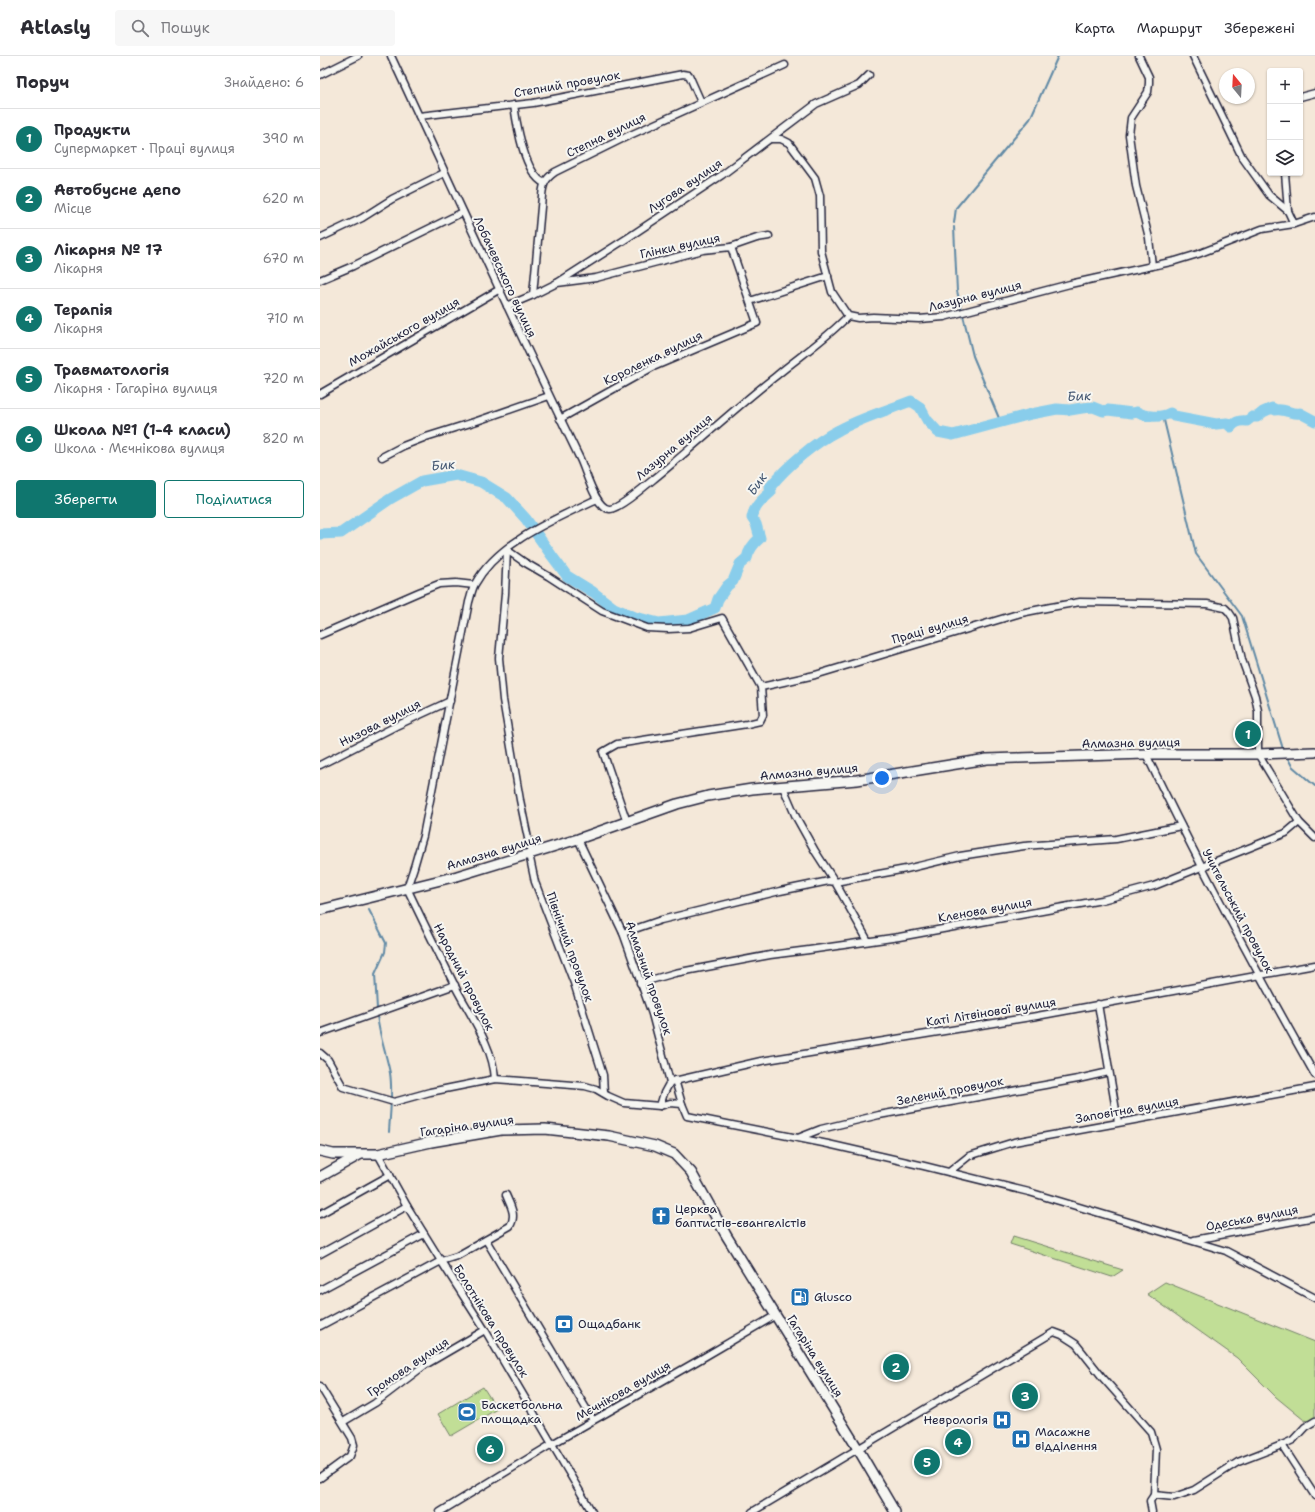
<!DOCTYPE html>
<html lang="uk">
<head>
<meta charset="utf-8">
<style>
	:root { --surface:#fff; --page:#f7f7f7; --text:#2b2b33; --muted:#7c7c81; --line:#e1e1e2; --accent:#0f766e }
	body { margin:0; font-family:"Shantell Sans",sans-serif; background:var(--page); color:var(--text) }
	.controls { position:absolute; right:12px; top:12px; display:grid; overflow:hidden; border-radius:4px; box-shadow:0 1px 3px #0004 }
	.controls button { width:36px; height:36px; display:grid; place-items:center; padding:0; border:0; border-bottom:1px solid var(--line); background:var(--surface); color:var(--text); font:20px sans-serif }
	.compass { position:absolute; left:899px; top:12px; width:36px; height:36px; border-radius:50%; background:var(--surface); box-shadow:0 1px 3px #0004; rotate:342deg }
	.you { position:absolute; left:562px; top:722px; width:14px; height:14px; margin:-10px; border:3px solid #fff; border-radius:50%; background:#1a73e8; box-shadow:0 0 0 6px #1a73e833 }
	.badge { display:grid; place-items:center; width:26px; height:26px; border-radius:50%; background:var(--accent); color:#fff; font-size:13px; font-weight:700 }
	.pin { position:absolute; translate:-50% -50%; border:2px solid #fff; box-shadow:0 1px 4px #0006 }
	.list { margin:0; padding:0; list-style:none }
	h2 { display:flex; justify-content:space-between; align-items:center; height:52px; margin:0; padding:0 16px; font-size:17px }
	h2 small { font-size:13px; font-weight:400; color:var(--muted) }
	.list li { display:grid; grid-template-columns:26px 1fr auto; gap:12px; align-items:center; box-sizing:border-box; height:60px; padding:0 16px; border-top:1px solid var(--line) }
	.list b { display:block; font-size:15px; white-space:nowrap }
	.list p { margin:0; font-size:13px; white-space:nowrap; color:var(--muted) }
	.list em { font-size:13px; font-style:normal; color:var(--muted) }
	.actions { display:flex; gap:8px; padding:12px 16px }
	.actions a { flex:1; padding:9px 0; border:1px solid var(--accent); border-radius:4px; text-align:center; font-size:14px; color:var(--accent) }
	.actions .main { background:var(--accent); color:#fff }
	.icon { flex:none; width:22px; height:22px; fill:none; stroke:currentColor; stroke-width:2; stroke-linecap:round; stroke-linejoin:round }
	.map { position:relative; flex:none; width:995px; height:1456px; overflow:hidden }
	header { display:flex; align-items:center; gap:24px; box-sizing:border-box; height:56px; padding:0 20px; background:var(--surface); border-bottom:1px solid var(--line) }
	header strong { font-size:19px }
	nav { display:flex; gap:22px; margin-inline-start:auto; font-size:14px }
	.search { width:280px; height:36px; background:var(--page); display:flex; align-items:center; gap:10px; box-sizing:border-box; padding:0 14px; border-radius:4px; color:var(--muted); font-size:15px }
	main { display:flex }
	aside { flex:1; background:var(--surface) }
	.map>svg:first-child { display:block }
	.green { fill:#c1de96; stroke:#728068 }
	.lines { fill:none; stroke-linecap:round; stroke-linejoin:round }
	.stream { stroke:#6089a5; stroke-width:2 }
	.river { stroke:#89cdeb; stroke-width:11 }
	.minor-casing { stroke:#22223b; stroke-width:9 }
	.secondary-casing { stroke:#22223b; stroke-width:12 }
	.minor { stroke:#f6f6f2; stroke-width:6 }
	.secondary { stroke:#f6f6f2; stroke-width:9 }
	.labels { text-anchor:middle; dominant-baseline:central; stroke-width:4; stroke-linejoin:round; paint-order:stroke }
	.street-label { font-size:12px; fill:#22223b; stroke:#f6f6f2 }
	.poi-label { font-size:12px; fill:#22223b; stroke:#f6f6f2; text-anchor:start }
	.water-label { font-size:13px; font-style:italic; fill:#415570; stroke:#f6f6f2 }
</style>
</head>
<body>
<header>
<strong>Atlasly</strong>
<div class="search"><svg class="icon" aria-label="search" viewBox="0 0 24 24"><circle cx="10" cy="10" r="6"/><path d="M15 15l6 6"/></svg>Пошук</div>
<nav><a>Карта</a><a>Маршрут</a><a>Збережені</a></nav>
</header>
<main>
<aside>
<h2>Поруч<small>Знайдено: 6</small></h2>
<ul class="list">
<li><span class="badge">1</span><div><b>Продукти</b><p>Супермаркет · Праці вулиця</p></div><em>390 m</em></li>
<li><span class="badge">2</span><div><b>Автобусне депо</b><p>Місце</p></div><em>620 m</em></li>
<li><span class="badge">3</span><div><b>Лікарня № 17</b><p>Лікарня</p></div><em>670 m</em></li>
<li><span class="badge">4</span><div><b>Терапія</b><p>Лікарня</p></div><em>710 m</em></li>
<li><span class="badge">5</span><div><b>Травматологія</b><p>Лікарня · Гагаріна вулиця</p></div><em>720 m</em></li>
<li><span class="badge">6</span><div><b>Школа №1 (1-4 класи)</b><p>Школа · Мєчнікова вулиця</p></div><em>820 m</em></li>
</ul>
<div class="actions"><a class="main">Зберегти</a><a>Поділитися</a></div>
</aside>
<div class="map">
<svg width="995" height="1456" viewBox="0 0 995 1456">
	<rect width="100%" height="100%" fill="#f4e8d9"/>
	<filter id="ink" filterUnits="userSpaceOnUse"><feTurbulence type="fractalNoise" baseFrequency=".025" numOctaves="2"/><feDisplacementMap in="SourceGraphic" scale="8" xChannelSelector="R" yChannelSelector="G"/><feConvolveMatrix kernelMatrix="1 2 1 2 8 2 1 2 1" color-interpolation-filters="sRGB"/></filter>
	<g filter="url(#ink)">
		<g class="green">
			<polygon points="693,1180 803,1214 792,1221 690,1188"/>
			<polygon points="845,1226 995,1286 995,1361 990,1365 984,1364 956,1341 917,1302 827,1238"/>
			<polygon points="163,1331 177,1353 131,1380 118,1358"/>
		</g>
		<g class="lines">
			<g class="stream">
				<polyline points="634,167 636,152 710,63 738,0"/>
				<polyline points="634,171 637,235 653,300 681,367"/>
				<polyline points="843,360 876,498 922,560 963,693"/>
				<polyline points="966,699 972,710 995,730"/>
				<polyline points="49,854 66,887 65,896 55,918 57,953"/>
				<path d="M 57,959 C 59,979 66,997 70,1017 C 73,1036 70,1057 69,1076"/>
			</g>
			<path class="river" d="M 0,478 L 21,477 L 70,443 L 102,425 L 136,419 L 161,426 L 187,442 L 206,463 L 232,500 L 247,520 L 273,536 L 294,552 L 315,561 L 339,567 L 368,564 L 395,552 L 398,543 L 407,530 L 413,525 L 420,508 L 427,502 C 429,493 433,488 440,482 L 436,468 L 432,462 C 434,450 442,444 451,436 L 450,431 C 467,410 495,386 519,374 C 541,362 568,354 591,345 L 600,351 L 607,364 L 618,376 L 633,379 L 711,358 L 737,353 L 750,354 L 762,352 L 773,351 L 783,355 L 788,354 L 812,357 L 817,356 C 825,361 841,362 850,357 L 854,360 L 896,368 L 907,367 L 911,371 C 915,366 921,364 927,365 L 932,361 L 937,361 L 943,356 L 952,352 L 956,354 C 965,352 971,359 980,357 L 995,365"/>
			<defs>
				<g id="minor">
					<path d="M 71,0 C 134,135 195,270 260,403 C 266,415 276,454 290,453 C 301,452 331,425 340,418 C 379,386 416,351 456,320 C 480,300 506,283 528,260 L 538,262 L 553,261 L 599,263 L 624,261 L 750,228 L 855,205 L 878,198 L 942,173 L 974,168 L 995,161"/>
					<polyline points="819,0 829,21 829,27 828,36 811,62 809,79 816,130 829,182 832,210"/>
					<polyline points="873,0 922,101 949,139 968,155 974,168"/>
					<polyline points="0,19 38,0"/>
					<polyline points="980,41 995,37"/>
					<path d="M 194,49 C 197,70 204,117 224,127"/>
					<polyline points="99,60 213,47 363,18 369,19 381,46"/>
					<polyline points="452,83 461,83 469,87 495,122 500,140 501,195 512,236 528,260"/>
					<polyline points="965,117 968,155"/>
					<polyline points="0,182 42,162 72,143 124,117"/>
					<polyline points="411,191 437,182 449,180"/>
					<polyline points="0,224 33,210 143,156"/>
					<polyline points="237,227 276,222 383,194 411,191 437,267 333,311 240,363"/>
					<path d="M 213,239 L 222,140 C 223,128 225,123 235,116 L 308,80 L 465,9"/>
					<polyline points="430,245 508,220"/>
					<polyline points="187,250 213,239 237,227 309,181 402,119 496,48 539,29 549,19"/>
					<polyline points="0,338 180,233"/>
					<polyline points="62,401 83,390 106,381 157,365 229,340"/>
					<polyline points="187,494 204,506 228,520 282,555 327,572 348,573 369,572 402,562 441,631"/>
					<polyline points="187,494 185,538 179,602 183,644 200,744 211,797"/>
					<polyline points="0,579 99,536 119,528 136,527 154,529"/>
					<path d="M 826,698 C 878,807 935,913 995,1019"/>
					<polyline points="0,709 76,670 130,645"/>
					<polyline points="463,731 476,761 495,795 515,826 548,885"/>
					<polyline points="307,766 283,696 297,688 427,668 440,665 443,659 441,631 495,619 701,557 731,551 760,546 887,548 905,552 909,556 913,562 922,604 935,640 938,655 938,698 979,766"/>
					<polyline points="258,783 303,877 332,958 350,1026 344,1037 340,1050"/>
					<polyline points="209,798 215,826 254,927 283,1019 284,1037"/>
					<polyline points="303,877 341,864 460,835 509,825 515,826 526,824 586,813 640,800 704,790 796,783 861,770"/>
					<polyline points="320,927 355,917 450,899 489,894 579,881 782,844 834,830 966,777 979,766 995,782"/>
					<polyline points="778,948 798,1066"/>
					<polyline points="0,977 135,929"/>
					<polyline points="0,997 8,1004 23,1031 74,1046 110,1036 175,1023 265,1030 276,1033 288,1040 304,1047 340,1050 350,1047 362,1048 367,1060 508,1088 604,1110 709,1136 906,1195 995,1242"/>
					<path d="M 175,1023 C 173,989 149,958 134,928 C 118,896 102,864 87,832 L 94,811 L 103,780 L 149,546 C 151,540 152,533 155,528 C 178,486 235,463 277,443"/>
					<polyline points="355,1024 362,1048"/>
					<polyline points="350,1026 441,1005 717,960 995,909"/>
					<polyline points="478,1082 501,1073 559,1059 758,1023 789,1016"/>
					<path d="M 58,1098 L 87,1150 L 121,1205 L 137,1200 L 190,1170 C 197,1159 190,1149 186,1139"/>
					<polyline points="629,1116 649,1100 694,1086 995,1031"/>
					<polyline points="0,1158 70,1119"/>
					<polyline points="166,1184 273,1364"/>
					<polyline points="874,1184 995,1161"/>
					<polyline points="0,1198 87,1150"/>
					<polyline points="0,1234 104,1178"/>
					<polyline points="0,1270 121,1205 165,1274 272,1456"/>
					<polyline points="0,1330 32,1382 34,1389 30,1400 0,1422"/>
					<polyline points="23,1366 55,1347 105,1309 165,1274"/>
					<polyline points="962,1389 995,1440"/>
					<polyline points="834,1439 854,1441 874,1434 918,1406 962,1389 973,1384 985,1371 995,1365"/>
					<polyline points="120,1456 232,1388 379,1304 456,1259"/>
					<polyline points="432,1456 734,1276 742,1279 756,1288 783,1322 831,1376 836,1393 834,1439 830,1445 832,1456"/>
				</g>
				<g id="secondary">
					<polyline points="0,854 137,820 258,783 357,748 388,740 432,733 537,724 667,703 826,698 938,698 995,696"/>
					<polyline points="0,1095 13,1098 58,1098 111,1086 181,1074 225,1073 289,1080 335,1090 354,1098 371,1116 406,1179 538,1393 575,1456"/>
					<polyline points="0,1121 39,1099"/>
				</g>
			</defs>
			<use href="#minor" class="minor-casing"/>
			<use href="#secondary" class="secondary-casing"/>
			<use href="#minor" class="minor"/>
			<use href="#secondary" class="secondary"/>
		</g>
	</g>
	<defs>
		<symbol id="church-square" viewBox="-11 -11 22 22"><rect x="-9" y="-9" width="18" height="18" rx="4" fill="#1f6fb2" stroke="#f6f6f2"/><path d="M-1.2-6h2.4v3.5h3.3v2.4h-3.3V6h-2.4V-.1h-3.3v-2.4h3.3Z" fill="#fff"/></symbol>
		<symbol id="fuel-square" viewBox="-11 -11 22 22"><rect x="-9" y="-9" width="18" height="18" rx="4" fill="#1f6fb2" stroke="#f6f6f2"/><path d="M-5.5-6h7V0h2V4h1.3V-2.5L3-4.5l.8-.8L6-3V5H2.5V1h-1V6h-7ZM-4.2-4.7v3.2H.2V-4.7Z" fill="#fff"/></symbol>
		<symbol id="bank-square" viewBox="-11 -11 22 22"><rect x="-9" y="-9" width="18" height="18" rx="4" fill="#1f6fb2" stroke="#f6f6f2"/><path d="M-6-4H6V4H-6ZM0-2.3a2.3 2.3 0 1 0 0 4.6a2.3 2.3 0 1 0 0-4.6Z" fill="#fff"/></symbol>
		<symbol id="stadium-square" viewBox="-11 -11 22 22"><rect x="-9" y="-9" width="18" height="18" rx="4" fill="#1f6fb2" stroke="#f6f6f2"/><path d="M0-5a6.5 5 0 1 0 0 10a6.5 5 0 1 0 0-10ZM-3.5-1.8h7v3.6h-7Z" fill="#fff"/></symbol>
		<symbol id="hospital-square" viewBox="-11 -11 22 22"><rect x="-9" y="-9" width="18" height="18" rx="4" fill="#1f6fb2" stroke="#f6f6f2"/><path d="M-5-5h3v3.5h4V-5h3V5h-3V1.5h-4V5h-3Z" fill="#fff"/></symbol>
	</defs>
	<g fill-rule="evenodd">
		<use href="#church-square" x="330" y="1149" width="22" height="22"/>
		<use href="#fuel-square" x="469" y="1230" width="22" height="22"/>
		<use href="#bank-square" x="233" y="1257" width="22" height="22"/>
		<use href="#stadium-square" x="136" y="1345" width="22" height="22"/>
		<use href="#hospital-square" x="671" y="1353" width="22" height="22"/>
		<use href="#hospital-square" x="690" y="1372" width="22" height="22"/>
	</g>
	<g class="labels">
		<g class="street-label">
			<text transform="translate(247 28) rotate(-10)">Степний провулок</text>
			<text transform="translate(286 79) rotate(-26)">Степна вулиця</text>
			<text transform="translate(365 130) rotate(-34)">Лугова вулиця</text>
			<text transform="translate(360 190) rotate(-12)">Глінки вулиця</text>
			<text transform="translate(185 221) rotate(65)">Лобачевського вулиця</text>
			<text transform="translate(655 240) rotate(-14)">Лазурна вулиця</text>
			<text transform="translate(84 276) rotate(-30)">Можайського вулиця</text>
			<text transform="translate(333 302) rotate(-26)">Короленка вулиця</text>
			<text transform="translate(354 391) rotate(-40)">Лазурна вулиця</text>
			<text transform="translate(610 573) rotate(-16)">Праці вулиця</text>
			<text transform="translate(60 667) rotate(-27)">Низова вулиця</text>
			<text transform="translate(811 687) rotate(-1)">Алмазна вулиця</text>
			<text transform="translate(489 716) rotate(-5)">Алмазна вулиця</text>
			<text transform="translate(174 796) rotate(-17)">Алмазна вулиця</text>
			<text transform="translate(665 854) rotate(-10)">Кленова вулиця</text>
			<text transform="translate(918 855) rotate(62)">Учительський провулок</text>
			<text transform="translate(250 891) rotate(70)">Північний провулок</text>
			<text transform="translate(144 921) rotate(63)">Народний провулок</text>
			<text transform="translate(329 922) rotate(71)">Алмазний провулок</text>
			<text transform="translate(671 956) rotate(-9)">Каті Літвінової вулиця</text>
			<text transform="translate(630 1035) rotate(-11)">Зелений провулок</text>
			<text transform="translate(807 1054) rotate(-10)">Заповітна вулиця</text>
			<text transform="translate(147 1070) rotate(-8)">Гагаріна вулиця</text>
			<text transform="translate(932 1162) rotate(-11)">Одеська вулиця</text>
			<text transform="translate(171 1265) rotate(58)">Болотнікова провулок</text>
			<text transform="translate(495 1300) rotate(58)">Гагаріна вулиця</text>
			<text transform="translate(88 1311) rotate(-34)">Громова вулиця</text>
			<text transform="translate(303 1335) rotate(-30)">Мєчнікова вулиця</text>
		</g>
		<g class="poi-label">
			<text x="355" y="1153">Церква<tspan x="355" dy="14">баптистів-євангелістів</tspan></text>
			<text x="494" y="1241">Glusco</text>
			<text x="258" y="1268">Ощадбанк</text>
			<text x="161" y="1349">Баскетбольна<tspan x="161" dy="14">площадка</tspan></text>
			<text x="668" y="1364" text-anchor="end">Неврологія</text>
			<text x="715" y="1376">Масажне<tspan x="715" dy="14">відділення</tspan></text>
		</g>
		<g class="water-label">
			<text transform="translate(759 340) rotate(-2)">Бик</text>
			<text transform="translate(123 409) rotate(-5)">Бик</text>
			<text transform="translate(437 428) rotate(-54)">Бик</text>
		</g>
	</g>
</svg>
<div class="controls">
<button>+</button>
<button>−</button>
<button><svg class="icon" aria-label="layers" viewBox="0 0 24 24"><path d="M12 4l9 5-9 5-9-5zM3 14l9 5 9-5"/></svg></button>
</div>
<svg class="compass" viewBox="-18 -18 36 36"><path d="M0-13l5 13h-10z" fill="#e53935"/><path d="M0 13l5-13h-10z" fill="#7c7c81"/></svg>
<div class="you"></div>
<div class="pin badge" style="left:928px;top:678px">1</div>
<div class="pin badge" style="left:576px;top:1311px">2</div>
<div class="pin badge" style="left:705px;top:1340px">3</div>
<div class="pin badge" style="left:638px;top:1386px">4</div>
<div class="pin badge" style="left:607px;top:1406px">5</div>
<div class="pin badge" style="left:170px;top:1393px">6</div>
</div>
</main>
</body>
</html>
